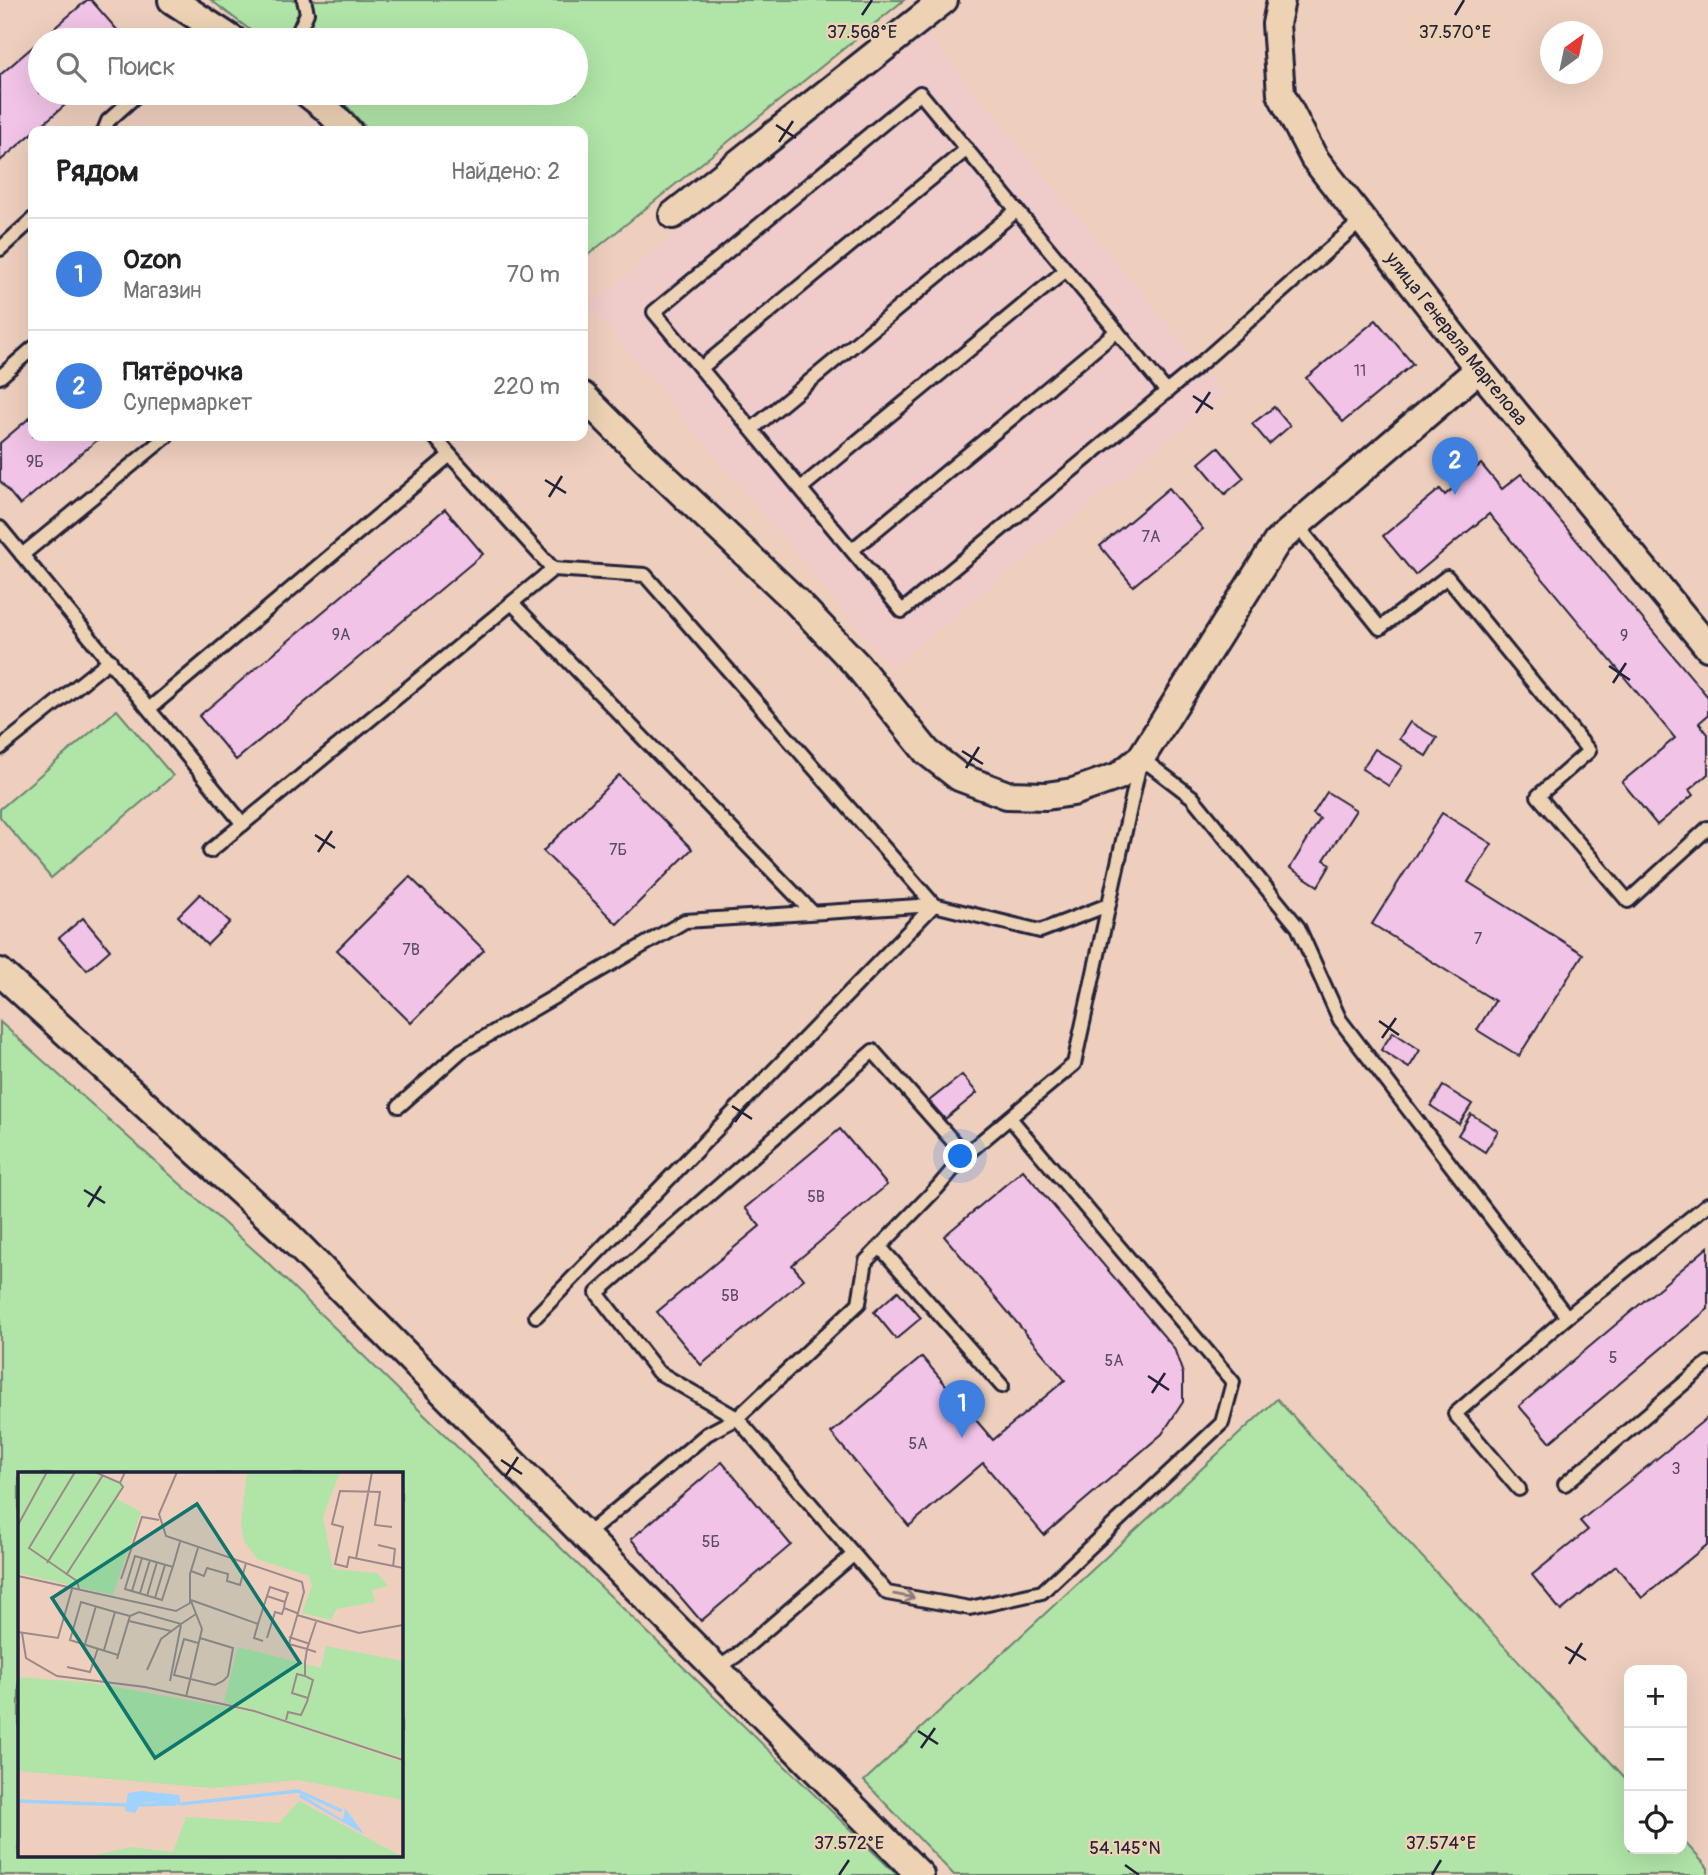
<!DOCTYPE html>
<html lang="ru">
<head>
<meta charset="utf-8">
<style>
	:root { --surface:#fff; --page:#f6f6f6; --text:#202124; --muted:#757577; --line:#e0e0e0; --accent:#0b8043 }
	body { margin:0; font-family:Pangolin,sans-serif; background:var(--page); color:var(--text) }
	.controls { position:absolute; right:21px; bottom:21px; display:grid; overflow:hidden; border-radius:14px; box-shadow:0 7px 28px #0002 }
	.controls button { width:63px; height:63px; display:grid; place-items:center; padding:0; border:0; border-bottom:2px solid var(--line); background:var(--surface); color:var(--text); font:35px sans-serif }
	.compass { position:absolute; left:1540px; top:21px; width:63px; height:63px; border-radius:50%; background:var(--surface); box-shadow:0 7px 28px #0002; rotate:33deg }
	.you { position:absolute; left:961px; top:1157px; width:24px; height:24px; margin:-18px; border:5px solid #fff; border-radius:50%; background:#1a73e8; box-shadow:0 0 0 10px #1a73e833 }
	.badge { display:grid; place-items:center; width:46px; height:46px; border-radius:50%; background:var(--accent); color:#fff; font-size:23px; font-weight:700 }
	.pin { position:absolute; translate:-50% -58px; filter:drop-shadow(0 2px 4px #0008) }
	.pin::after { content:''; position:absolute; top:37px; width:24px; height:21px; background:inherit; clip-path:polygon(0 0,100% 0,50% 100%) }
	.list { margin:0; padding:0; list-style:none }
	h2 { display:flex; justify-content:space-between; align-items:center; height:91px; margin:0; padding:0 28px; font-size:30px }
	h2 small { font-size:23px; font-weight:400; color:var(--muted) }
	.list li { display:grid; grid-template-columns:46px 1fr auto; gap:21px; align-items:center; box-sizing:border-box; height:112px; padding:0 28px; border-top:2px solid var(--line) }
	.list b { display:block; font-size:26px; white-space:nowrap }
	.list p { margin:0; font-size:23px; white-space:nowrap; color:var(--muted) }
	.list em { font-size:23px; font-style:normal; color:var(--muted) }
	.icon { flex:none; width:38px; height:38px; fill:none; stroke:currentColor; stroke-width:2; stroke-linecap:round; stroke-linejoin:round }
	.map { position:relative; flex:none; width:1708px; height:1875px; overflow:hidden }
	.search { position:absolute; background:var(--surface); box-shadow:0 7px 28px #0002; left:28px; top:28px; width:560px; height:77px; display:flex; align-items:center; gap:18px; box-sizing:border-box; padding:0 24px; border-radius:38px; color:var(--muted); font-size:26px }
	.panel { position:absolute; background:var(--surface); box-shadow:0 7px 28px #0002; left:28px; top:126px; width:560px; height:315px; border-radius:14px }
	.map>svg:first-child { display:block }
	.built { fill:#efcbca }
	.green { fill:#b0e5a7; stroke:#698471; stroke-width:2; fill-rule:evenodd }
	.building { fill:#f1c3e7; stroke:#22223b; stroke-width:2 }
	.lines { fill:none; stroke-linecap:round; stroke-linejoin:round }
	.service-casing { stroke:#22223b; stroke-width:18 }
	.minor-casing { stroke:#22223b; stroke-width:32 }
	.service { stroke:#edd2b4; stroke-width:12 }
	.minor { stroke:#edd2b4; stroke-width:26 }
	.oneway { stroke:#887a78 }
	.ticks { fill:none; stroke:#22223b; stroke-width:2.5 }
	.labels { text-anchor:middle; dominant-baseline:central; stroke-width:5; stroke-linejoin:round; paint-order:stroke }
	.number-label { font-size:16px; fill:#564a66 }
	.street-label { font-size:19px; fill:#22223b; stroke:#edd2b4 }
	.inset-river { fill:none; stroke:#9fd2fd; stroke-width:3.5 }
	.inset-road { fill:none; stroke:#9c8a8a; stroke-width:2 }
	.view { fill:#0f766e; fill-opacity:0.15; stroke:#0f766e; stroke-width:3.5 }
	.inset-edge { fill:none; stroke:#22223b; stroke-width:3.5 }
	.ticks-label { font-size:18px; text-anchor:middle; fill:#22223b; stroke:#edd2b4; stroke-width:5; stroke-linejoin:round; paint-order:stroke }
</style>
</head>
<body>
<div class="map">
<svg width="1708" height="1875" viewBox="0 0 1708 1875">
	<rect width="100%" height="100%" fill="#eecfbe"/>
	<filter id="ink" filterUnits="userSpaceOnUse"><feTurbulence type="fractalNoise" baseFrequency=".0143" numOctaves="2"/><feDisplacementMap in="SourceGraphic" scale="14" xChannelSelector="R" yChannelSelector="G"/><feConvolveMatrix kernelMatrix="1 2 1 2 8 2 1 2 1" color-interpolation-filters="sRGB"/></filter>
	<g filter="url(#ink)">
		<polygon class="built" points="923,29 1224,394 891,668 590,305"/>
		<g class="green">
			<polygon points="211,0 904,0 583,259 583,131 369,131 335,93 576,93 576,40 263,40"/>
			<polygon points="117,710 173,776 51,878 0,817 0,809"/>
			<path d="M 0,1022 L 264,1259 L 897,1875 L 0,1875 ZM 19,1474 L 401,1474 L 401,1856 L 19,1856 Z"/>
			<polygon points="1277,1399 1629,1782 1629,1849 1682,1849 1682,1839 1708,1868 1708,1875 954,1875 864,1781"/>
		</g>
		<g class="building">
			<polygon points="87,0 91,0 126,40 40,40 40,93 79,93 0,161 0,75"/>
			<polygon points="1376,320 1413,364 1343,422 1306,378"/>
			<polygon points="1274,407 1290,426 1269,444 1252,424"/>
			<polygon points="33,415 33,436 102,436 20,505 0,481 0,443"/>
			<polygon points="1218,447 1244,478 1225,494 1199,463"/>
			<polygon points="1481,464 1502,489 1521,474 1708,697 1708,715 1699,723 1708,734 1708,774 1689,790 1693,795 1657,825 1622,782 1675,738 1489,514 1415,575 1383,536 1440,489 1445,495"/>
			<polygon points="1169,488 1203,529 1133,586 1100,546"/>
			<polygon points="445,509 483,554 236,760 199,716"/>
			<polygon points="1410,722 1437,738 1426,756 1399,739"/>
			<polygon points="1375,749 1402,766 1389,786 1362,769"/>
			<polygon points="619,775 692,849 617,924 543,851"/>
			<polygon points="1327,792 1356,810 1324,860 1331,864 1318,886 1290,868 1320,819 1313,814"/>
			<polygon points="1442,813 1492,844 1468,882 1583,954 1519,1056 1477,1030 1495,1001 1372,924"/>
			<polygon points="410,877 484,950 411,1023 337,950"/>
			<polygon points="200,894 230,922 207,945 178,916"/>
			<polygon points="83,918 110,950 87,970 59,938"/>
			<polygon points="1393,1032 1420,1050 1409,1068 1381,1050"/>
			<polygon points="962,1075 977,1093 945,1119 929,1101"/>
			<polygon points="1443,1086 1472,1104 1459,1124 1431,1106"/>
			<polygon points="1471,1114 1498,1131 1485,1152 1458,1135"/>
			<polygon points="840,1129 887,1185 792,1265 804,1279 701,1365 657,1312 760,1226 745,1208"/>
			<polygon points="1023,1170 1174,1348 1183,1374 1183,1402 1162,1434 1044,1535 983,1463 909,1526 831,1433 922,1357 993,1440 1065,1380 944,1236"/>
			<polygon points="1708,1247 1708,1309 1550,1442 1519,1406"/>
			<polygon points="898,1291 921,1318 896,1339 874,1312"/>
			<polygon points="1708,1417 1708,1544 1642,1598 1616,1566 1561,1611 1532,1575 1588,1530 1580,1521"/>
			<polygon points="722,1462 791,1545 701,1621 631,1539"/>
		</g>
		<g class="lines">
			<defs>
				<g id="service">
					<polyline points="295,40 307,13 304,0"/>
					<polyline points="104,131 108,121 139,93"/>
					<polyline points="0,249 33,219"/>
					<polyline points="701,368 967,149"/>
					<polyline points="0,377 33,348"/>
					<polyline points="1167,392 920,93 654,312 902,611 1200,364 1361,221"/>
					<polyline points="752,429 1017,210"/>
					<polyline points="434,436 450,455"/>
					<polyline points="801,488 1066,270"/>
					<polyline points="1297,525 1380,628 1447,577 1589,751 1538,796 1628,901 1708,828"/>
					<polyline points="0,528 243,824"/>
					<polyline points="852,550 1117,331"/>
					<polyline points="22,555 167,436"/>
					<polyline points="512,603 812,912"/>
					<polyline points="150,708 450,455 553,569"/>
					<polyline points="0,748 110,660"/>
					<polyline points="210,851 553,569 645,575 934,905 1040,931 1108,905"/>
					<polyline points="399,1106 461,1051 685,921 934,905"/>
					<polyline points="965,1155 873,1051 597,1293 658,1372 737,1418 887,1593 970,1608 1042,1592 1222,1423 1233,1382 1010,1118"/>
					<polyline points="880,1247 1002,1386"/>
					<polyline points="536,1316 934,905"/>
					<polyline points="1565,1484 1708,1363"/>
					<polyline points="1519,1489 1455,1414 1567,1317"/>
					<polyline points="585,1536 707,1434 737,1418 859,1303 866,1261 938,1187 965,1155 1074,1064 1141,758 1192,797 1298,927 1340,1020 1567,1317 1708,1204"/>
					<polyline points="717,1669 737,1655 853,1555"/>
				</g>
				<g id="minor">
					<polyline points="172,0 233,40"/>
					<path id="s1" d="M 1281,0 L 1276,24 L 1281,94 L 1314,158 L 1479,369 L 1708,647"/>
					<polyline points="307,93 326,108 348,131"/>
					<polyline points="673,215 944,0"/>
					<polyline points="583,396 646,459 796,601 857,665 927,752 959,777 1007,795 1046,796 1073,792 1119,776 1141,758 1277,542 1479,369"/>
					<polyline points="0,972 289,1236 920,1875"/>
				</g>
			</defs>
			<use href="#service" class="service-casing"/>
			<use href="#minor" class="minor-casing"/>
			<use href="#service" class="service"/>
			<use href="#minor" class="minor"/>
		</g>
		<defs><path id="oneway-shaft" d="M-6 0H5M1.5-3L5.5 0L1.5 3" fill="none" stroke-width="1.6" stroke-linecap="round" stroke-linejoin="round" transform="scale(1.75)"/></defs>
		<use class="oneway" href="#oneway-shaft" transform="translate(904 1596) rotate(10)"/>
	</g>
	<path class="ticks" d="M 862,15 L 872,0M 1455,15 L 1464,0M 776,125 L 796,138M 779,142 L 793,121M 1193,396 L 1213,409M 1196,413 L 1210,392M 545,480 L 566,493M 549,497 L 562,476M 1609,666 L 1630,680M 1613,683 L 1626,663M 962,751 L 983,764M 966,768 L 979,747M 315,835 L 335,848M 318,852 L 332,831M 1379,1021 L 1399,1035M 1382,1038 L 1396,1018M 732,1106 L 752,1119M 735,1122 L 749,1102M 84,1190 L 105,1203M 88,1207 L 101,1186M 1148,1376 L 1169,1390M 1152,1393 L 1165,1373M 501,1460 L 522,1474M 505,1477 L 518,1457M 1565,1647 L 1586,1660M 1569,1664 L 1582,1643M 918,1731 L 938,1744M 921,1748 L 935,1728M 1125,1865 L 1139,1875M 839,1875 L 849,1860M 1432,1875 L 1441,1860"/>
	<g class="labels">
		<g class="number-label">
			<text x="1360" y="371">11</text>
			<text x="35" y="462">9Б</text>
			<text x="1151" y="537">7А</text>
			<text x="341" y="635">9А</text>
			<text x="1624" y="636">9</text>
			<text x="618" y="850">7Б</text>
			<text x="1478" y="939">7</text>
			<text x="411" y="950">7В</text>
			<text x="816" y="1197">5В</text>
			<text x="730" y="1296">5В</text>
			<text x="1613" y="1358">5</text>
			<text x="1114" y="1361">5А</text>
			<text x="918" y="1444">5А</text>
			<text x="1676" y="1469">3</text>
			<text x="711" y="1542">5Б</text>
		</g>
		<g class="street-label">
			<text stroke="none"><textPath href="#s1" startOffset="397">улица Генерала Маргелова</textPath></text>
		</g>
	</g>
	<g transform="translate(18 1472)">
		<rect width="385" height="385" fill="#eecfbe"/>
		<path d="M 5,0 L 75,0 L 107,13 L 99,27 L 123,40 L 95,123 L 0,101 L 0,9 ZM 229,0 L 322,0 L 305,45 L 315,97 L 359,101 L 370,114 L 354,118 L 357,130 L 318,137 L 313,148 L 284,141 L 294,114 L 291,104 L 239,87 L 226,69 L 223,51 ZM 308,174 L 385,189 L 385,286 L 206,230 L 220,175 L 303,196 ZM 0,205 L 76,211 L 235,240 L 385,290 L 385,328 L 280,308 L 194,316 L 0,299 ZM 281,329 L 385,385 L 68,385 L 113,375 L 155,380 L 168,345 L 261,351 Z" fill="#b0e5a7"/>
		<path d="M 124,319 L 161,323 L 163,333 L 132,330 L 123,331 L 117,341 L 107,339 L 110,321 ZM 283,322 L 325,348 L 327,336 L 346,362 L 281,325 Z" fill="#9fd2fd"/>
		<path class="inset-river" d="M 0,329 L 109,333M 163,332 L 280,319 L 324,339M 121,333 L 158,332"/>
		<path class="inset-road" d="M 57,0 L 11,76 L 59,109 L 61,117M 77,0 L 102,11 L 107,0M 159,0 L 141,42 L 148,64 L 284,110 L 286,120 L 271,172 L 289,177 L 298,150M 0,53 L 29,0M 374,55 L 357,53 L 362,20 L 322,19 L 314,52 L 325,55 L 317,92 L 329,95 L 331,85 L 385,96M 360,73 L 377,77 L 375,95M 338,87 L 354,0M 29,91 L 85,3M 155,95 L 117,84 L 107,117 L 144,128 L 156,91 L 162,70M 173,99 L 186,104 L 189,96 L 210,102 L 209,109 L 222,113 L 228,91M 48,103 L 105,15 L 102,11M 0,104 L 158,139 L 172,131 L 172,102 L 180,76M 103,107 L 124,45 L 141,48M 114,119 L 124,86M 122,121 L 132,88M 129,124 L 139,90M 249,124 L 252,115 L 270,121 L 267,130M 137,126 L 147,93M 173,128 L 240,152 L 249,124 L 267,130 L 266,136 L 279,141M 97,140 L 63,130 L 52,168 L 100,183M 279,143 L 341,161 L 385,153M 111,149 L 153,159M 240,152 L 236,166 L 245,169M 0,160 L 40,166 L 54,117M 4,161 L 8,186 L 39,204 L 127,215 L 236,239 L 385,288M 271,165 L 292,172M 249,166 L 257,140 L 264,142 L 266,136M 180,171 L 166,167 L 156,203 L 197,213 L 205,209 L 210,204 L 215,176 L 182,166M 67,172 L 78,134M 86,178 L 97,140 L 112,144M 99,187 L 112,144 L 121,140 L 163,152 L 178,142M 49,195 L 72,200 L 80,176M 129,198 L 143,167 L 163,152M 287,204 L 279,202 L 274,221 L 290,226M 152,209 L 163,153M 168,225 L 184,157 L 173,129M 268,248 L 270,240 L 283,243 L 289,230 L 295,208 L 287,204 L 287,190 L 289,177 L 298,180"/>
		<path class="view" d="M 179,32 L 282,191 L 137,286 L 34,126 Z"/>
		<rect width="385" height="385" class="inset-edge"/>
	</g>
	<g class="ticks-label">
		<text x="862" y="38">37.568°E</text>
		<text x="1455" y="38">37.570°E</text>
		<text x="849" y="1849">37.572°E</text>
		<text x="1441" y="1849">37.574°E</text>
		<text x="1125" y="1854">54.145°N</text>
	</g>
</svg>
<div class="controls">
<button>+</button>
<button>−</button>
<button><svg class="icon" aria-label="locate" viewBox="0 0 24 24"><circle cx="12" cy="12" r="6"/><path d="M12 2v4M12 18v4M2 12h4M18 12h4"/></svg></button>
</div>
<svg class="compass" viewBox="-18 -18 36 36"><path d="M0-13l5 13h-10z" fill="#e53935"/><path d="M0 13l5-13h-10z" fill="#757577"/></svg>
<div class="you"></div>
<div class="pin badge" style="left:962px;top:1438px;background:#3f7fe0">1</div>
<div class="pin badge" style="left:1455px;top:495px;background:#3f7fe0">2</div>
<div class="search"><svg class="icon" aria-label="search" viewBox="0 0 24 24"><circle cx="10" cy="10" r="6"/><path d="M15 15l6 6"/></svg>Поиск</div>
<section class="panel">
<h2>Рядом<small>Найдено: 2</small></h2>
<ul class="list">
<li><span class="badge" style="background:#3f7fe0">1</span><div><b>Ozon</b><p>Магазин</p></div><em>70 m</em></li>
<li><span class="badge" style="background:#3f7fe0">2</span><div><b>Пятёрочка</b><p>Супермаркет</p></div><em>220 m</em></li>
</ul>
</section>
</div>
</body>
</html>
